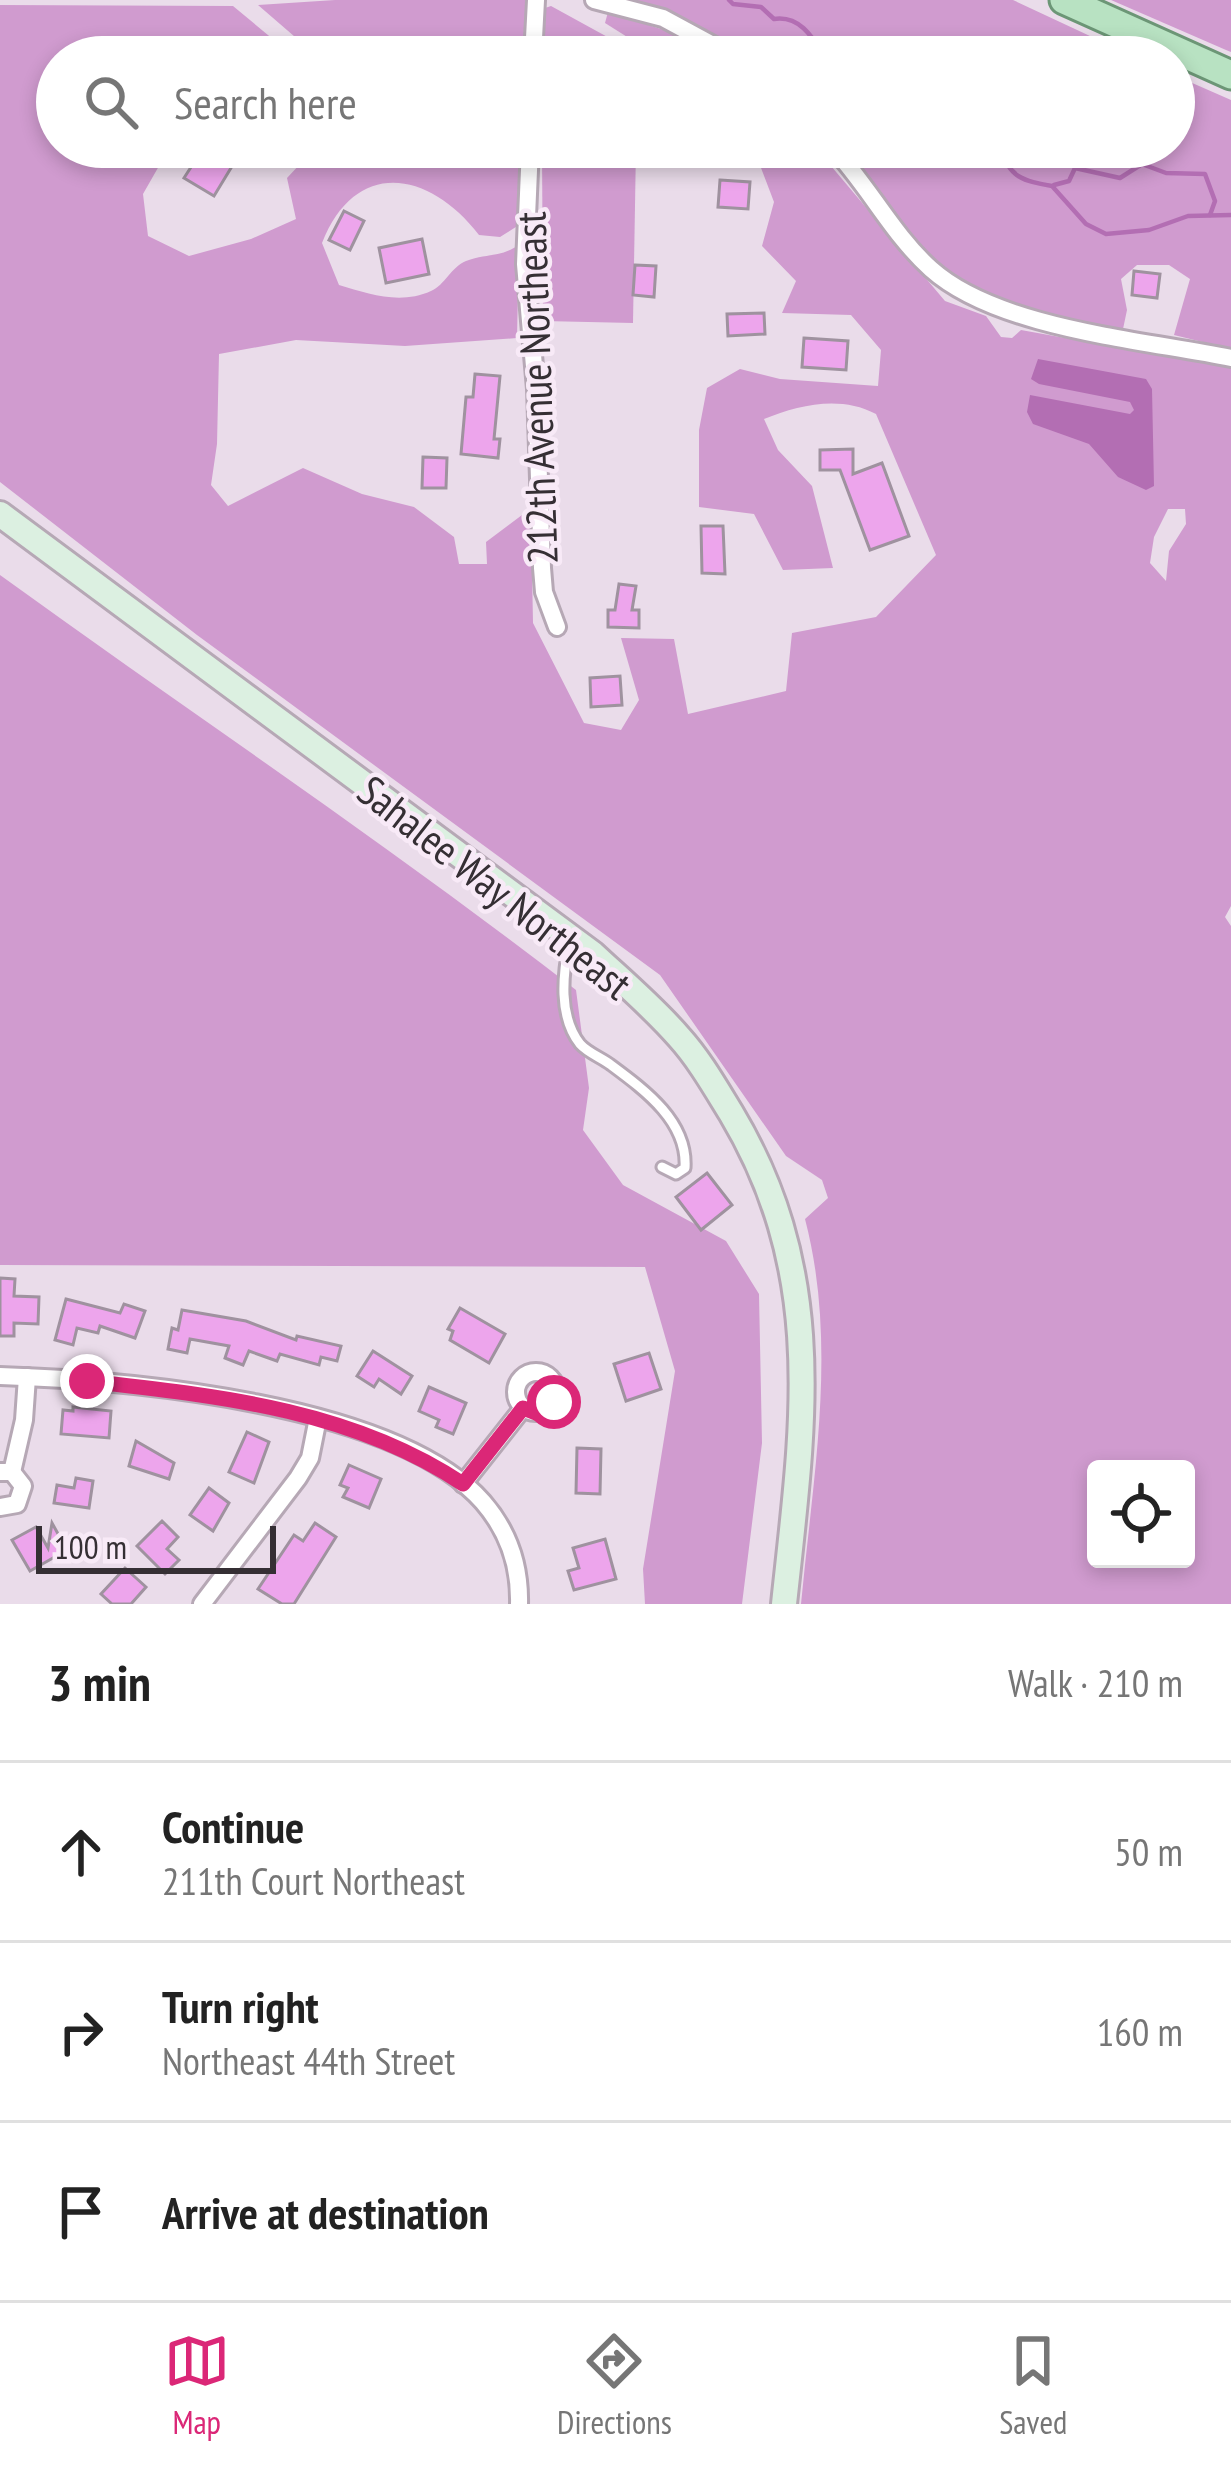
<!DOCTYPE html>
<html lang="en">
<head>
<meta charset="utf-8">
<style>
	:root { --surface:#fff; --page:#f2f2f2; --text:#222; --muted:#767676; --line:#e0e0e0; --accent:#db2777 }
	body { margin:0; font-family:"PT Sans Narrow",sans-serif; background:var(--page); color:var(--text) }
	.controls { position:absolute; right:36px; bottom:36px; display:grid; overflow:hidden; border-radius:12px; box-shadow:0 6px 18px #0003 }
	.controls button { width:108px; height:108px; display:grid; place-items:center; padding:0; border:0; border-bottom:3px solid var(--line); background:var(--surface); color:var(--text); font:60px sans-serif }
	.scale { position:absolute; left:36px; bottom:30px; width:240px; box-sizing:border-box; padding-left:12px; border:6px solid #352f34; border-top:0; font-size:33px; line-height:42px; white-space:nowrap; color:#352f34; -webkit-text-stroke:9px #f8eaf7; paint-order:stroke }
	.stop { position:absolute; width:36px; height:36px; margin:-27px; border:9px solid #db2777; border-radius:50%; background:#fff }
	.stop.end { background:#db2777; border-color:#fff; box-shadow:0 3px 12px #0008 }
	.list { margin:0; padding:0; list-style:none }
	h2 { display:flex; justify-content:space-between; align-items:center; height:156px; margin:0; padding:0 48px; font-size:51px }
	h2 small { font-size:39px; font-weight:400; color:var(--muted) }
	.list li { display:grid; grid-template-columns:78px 1fr auto; gap:36px; align-items:center; box-sizing:border-box; height:180px; padding:0 48px; border-top:3px solid var(--line) }
	.list b { display:block; font-size:45px; white-space:nowrap }
	.list p { margin:0; font-size:39px; white-space:nowrap; color:var(--muted) }
	.list em { font-size:39px; font-style:normal; color:var(--muted) }
	.icon { flex:none; width:66px; height:66px; fill:none; stroke:currentColor; stroke-width:2; stroke-linecap:round; stroke-linejoin:round }
	.map { position:relative; flex:none; width:1231px; height:1604px; overflow:hidden }
	.search { position:absolute; background:var(--surface); box-shadow:0 6px 18px #0003; left:36px; right:36px; top:36px; height:132px; display:flex; align-items:center; gap:30px; box-sizing:border-box; padding:0 42px; border-radius:66px; color:var(--muted); font-size:45px }
	.sheet { height:696px; background:var(--surface) }
	nav { display:flex; justify-content:space-around; align-items:center; box-sizing:border-box; height:168px; border-top:3px solid var(--line); background:var(--surface); font-size:33px; color:var(--muted) }
	nav a { display:grid; justify-items:center; gap:6px }
	nav .on { color:var(--accent) }
	.map>svg:first-child { display:block }
	.green { fill:#d09bcf; fill-rule:evenodd }
	.water { fill:#b36eb3 }
	.lines { fill:none; stroke-linecap:round; stroke-linejoin:round }
	.stream { stroke:#b36eb3; stroke-width:4.5 }
	.building { fill:#eda5ec; stroke:#9f929f; stroke-width:3 }
	.lane-casing { stroke:#b6a8b5; stroke-width:15 }
	.street-casing { stroke:#b6a8b5; stroke-width:22 }
	.secondary-casing { stroke:#b6a8b5; stroke-width:30 }
	.primary-casing { stroke:#6c9676; stroke-width:33 }
	.lane { stroke:#fff; stroke-width:9 }
	.street { stroke:#fff; stroke-width:16 }
	.secondary { stroke:#dcf0e1; stroke-width:24 }
	.primary { stroke:#b8e2c2; stroke-width:27 }
	.route { stroke:#db2777; stroke-width:15 }
	.labels { text-anchor:middle; dominant-baseline:central; stroke-width:9; stroke-linejoin:round; paint-order:stroke }
	.street-label { font-size:42px; fill:#352f34; stroke:#f8eaf7 }
</style>
</head>
<body>
<div class="map">
<svg width="1231" height="1604" viewBox="0 0 1231 1604">
	<rect width="100%" height="100%" fill="#eadcea"/>
	<g class="green">
		<polygon points="335,0 526,0 524,57 306,57 302,43 258,5"/>
		<polygon points="621,0 1013,0 1135,57 744,57 721,41"/>
		<polygon points="1111,0 1231,0 1231,52 1226,50"/>
		<path d="M 0,5 L 233,6 L 280,45 L 286,57 L 57,57 L 57,147 L 178,147 L 167,152 L 143,194 L 148,236 L 189,256 L 251,239 L 296,219 L 287,178 L 316,147 L 522,147 L 519,225 L 500,237 L 479,235 C 430,171 356,157 322,243 L 339,285 C 369,294 400,305 431,291 C 445,285 451,267 466,261 C 487,253 499,258 519,245 L 517,338 L 405,346 L 296,340 L 219,354 L 217,444 L 211,485 L 228,506 L 303,468 L 362,494 L 414,507 L 454,537 L 459,564 L 487,564 L 486,542 L 522,515 L 531,518 L 533,623 L 584,723 L 621,730 L 639,700 L 621,638 L 674,639 L 688,714 L 786,691 L 792,633 L 876,617 L 936,555 L 876,414 C 840,395 799,405 764,419 L 778,450 L 812,486 L 833,568 L 783,570 L 754,514 L 699,507 L 699,430 L 707,388 L 740,369 L 780,379 L 878,386 L 881,350 L 851,315 L 782,313 L 796,281 L 762,246 L 774,202 L 753,147 L 815,147 L 945,301 L 986,316 L 1001,337 L 1012,338 L 1021,330 L 1231,368 L 1231,906 L 1225,917 L 1231,926 L 1231,1604 L 801,1604 C 813,1476 838,1345 805,1219 L 828,1198 L 822,1180 L 786,1156 L 660,975 L 197,635 L 0,482 ZM 1168,509 L 1185,509 L 1186,524 L 1169,551 L 1166,581 L 1150,563 L 1154,537 ZM 1096,1469 L 1186,1469 L 1186,1559 L 1096,1559 Z"/>
		<polygon points="551,6 633,51 631,54 572,39 567,57 542,57 542,9"/>
		<polygon points="608,12 667,31 717,57 659,57 605,23"/>
		<path d="M 1174,75 L 1231,100 L 1231,349 L 1174,335 L 1190,279 L 1169,265 L 1137,265 L 1121,279 L 1127,310 L 1123,329 C 1067,318 1004,310 955,278 C 912,250 871,187 838,147 L 1174,147 Z"/>
		<polygon points="542,147 636,147 633,323 543,321"/>
		<path d="M 0,575 C 192,714 389,845 576,990 L 589,1088 L 583,1130 L 623,1185 L 726,1241 L 759,1294 L 762,1443 L 742,1604 L 645,1604 L 643,1569 L 675,1371 L 645,1267 L 0,1265 Z"/>
	</g>
	<polygon class="water" points="1038,359 1146,379 1152,389 1154,486 1146,490 1118,477 1089,444 1033,424 1027,412 1030,395 1130,414 1134,410 1130,402 1039,384 1031,379"/>
	<g class="lines">
		<g class="stream">
			<path d="M 729,0 L 733,4 L 761,7 L 774,19 C 800,15 813,38 825,57"/>
			<path d="M 1001,147 C 1008,178 1024,181 1052,186 L 1086,224 L 1106,234 L 1149,230 L 1188,216 L 1231,215"/>
			<polyline points="1054,185 1069,181 1075,168 1120,178 1142,164 1166,173 1205,174 1215,201 1210,215"/>
		</g>
	</g>
	<g class="building">
		<polygon points="204,147 219,147 237,158 214,196 184,178"/>
		<polygon points="720,180 750,182 748,209 718,207"/>
		<polygon points="344,211 364,221 350,250 329,240"/>
		<polygon points="422,239 429,274 386,283 379,248"/>
		<polygon points="635,265 656,266 654,297 633,295"/>
		<polygon points="1134,271 1160,274 1157,298 1132,295"/>
		<polygon points="764,313 765,334 728,336 727,314"/>
		<polygon points="804,338 848,341 846,370 802,367"/>
		<polygon points="475,374 500,376 494,439 500,439 498,458 461,454 466,397 473,397"/>
		<polygon points="853,449 853,474 882,463 909,536 870,550 840,470 820,470 820,450"/>
		<polygon points="423,457 447,458 446,488 422,488"/>
		<polygon points="701,526 723,526 725,574 702,573"/>
		<polygon points="619,584 636,586 632,610 639,610 639,628 608,627 608,610 615,610"/>
		<polygon points="620,676 622,705 591,707 590,678"/>
		<polygon points="707,1173 732,1205 701,1230 676,1197"/>
		<polygon points="0,1278 15,1279 14,1296 39,1297 38,1324 14,1323 14,1336 0,1336"/>
		<polygon points="66,1299 120,1313 124,1304 145,1311 135,1338 100,1326 98,1333 77,1328 73,1345 55,1340"/>
		<polygon points="460,1308 505,1334 489,1363 450,1340 453,1331 448,1329"/>
		<polygon points="182,1310 246,1321 296,1340 297,1336 341,1346 337,1361 321,1357 319,1365 280,1354 277,1361 249,1351 243,1365 225,1358 229,1346 190,1339 187,1353 168,1349 172,1328 178,1330"/>
		<polygon points="373,1351 412,1376 401,1394 379,1379 374,1387 357,1376"/>
		<polygon points="649,1353 661,1389 626,1401 614,1364"/>
		<polygon points="429,1387 466,1403 453,1434 436,1427 439,1420 419,1411"/>
		<polygon points="73,1407 111,1411 109,1438 61,1434 63,1410 73,1411"/>
		<polygon points="247,1432 269,1442 254,1483 229,1472"/>
		<polygon points="136,1441 174,1463 169,1479 129,1466"/>
		<polygon points="577,1448 601,1449 600,1494 576,1493"/>
		<polygon points="349,1465 381,1479 369,1508 343,1497 348,1488 340,1485"/>
		<polygon points="76,1478 93,1481 89,1508 54,1503 57,1485 74,1488"/>
		<polygon points="209,1488 229,1503 213,1531 190,1515"/>
		<polygon points="162,1521 178,1537 167,1549 179,1560 165,1574 137,1546"/>
		<polygon points="52,1523 67,1550 30,1571 12,1540 36,1527 48,1548"/>
		<polygon points="315,1523 336,1537 294,1604 282,1604 258,1589 294,1535 303,1541"/>
		<polygon points="605,1539 616,1579 574,1590 568,1571 579,1568 573,1548"/>
		<polygon points="125,1568 146,1587 131,1604 112,1604 101,1594"/>
	</g>
	<g class="lines">
		<defs>
			<path id="lane" d="M 569,943 C 563,974 558,1016 580,1044 C 588,1053 602,1058 611,1065 C 646,1091 688,1122 685,1168 L 676,1174 L 662,1167"/>
			<g id="street">
				<polyline points="594,0 663,18 735,57"/>
				<polyline points="533,57 536,0"/>
				<polyline points="530,147 525,264 536,389 542,568 544,592 557,627"/>
				<path d="M 832,147 C 868,185 892,234 931,269 C 998,329 1144,340 1231,358"/>
				<circle cx="536" cy="1392" r="20"/>
				<path d="M 0,1376 C 127,1380 396,1403 483,1502 C 509,1532 520,1566 519,1604"/>
				<polyline points="0,1472 12,1472 23,1486 17,1504 0,1507"/>
				<polyline points="12,1472 24,1420 27,1377"/>
				<polyline points="463,1484 523,1408"/>
				<polyline points="202,1604 298,1478 310,1458 318,1418"/>
			</g>
			<path id="secondary" d="M 0,514 L 593,954 C 622,981 653,1007 679,1037 C 699,1059 715,1087 731,1113 C 828,1275 803,1426 784,1604"/>
			<polyline id="primary" points="1064,0 1231,75"/>
		</defs>
		<use href="#lane" class="lane-casing"/>
		<use href="#street" class="street-casing"/>
		<use href="#secondary" class="secondary-casing"/>
		<use href="#primary" class="primary-casing"/>
		<use href="#lane" class="lane"/>
		<use href="#street" class="street"/>
		<use href="#secondary" class="secondary"/>
		<use href="#primary" class="primary"/>
	</g>
	<g class="lines">
		<path class="route" d="M 87,1381 C 218,1396 351,1409 463,1484 L 523,1408 L 536,1413 L 554,1402"/>
	</g>
	<g class="labels">
		<g class="street-label">
			<text transform="translate(536 388) rotate(-92)">212th Avenue Northeast</text>
			<text transform="translate(495 887) rotate(38)">Sahalee Way Northeast</text>
		</g>
	</g>
</svg>
<div class="controls">
<button><svg class="icon" aria-label="locate" viewBox="0 0 24 24"><circle cx="12" cy="12" r="6"/><path d="M12 2v4M12 18v4M2 12h4M18 12h4"/></svg></button>
</div>
<div class="scale">100 m</div>
<div class="stop" style="left:554px;top:1402px"></div>
<div class="stop end" style="left:87px;top:1381px"></div>
<div class="search"><svg class="icon" aria-label="search" viewBox="0 0 24 24"><circle cx="10" cy="10" r="6"/><path d="M15 15l6 6"/></svg>Search here</div>
</div>
<section class="sheet">
<h2>3 min<small>Walk · 210 m</small></h2>
<ul class="list">
<li><svg class="icon" aria-label="ahead" viewBox="0 0 24 24"><path d="M12 20V5M6 11l6-6 6 6"/></svg><div><b>Continue</b><p>211th Court Northeast</p></div><em>50 m</em></li>
<li><svg class="icon" aria-label="right" viewBox="0 0 24 24"><path d="M7 20v-9h11M14 6l5 5-5 5"/></svg><div><b>Turn right</b><p>Northeast 44th Street</p></div><em>160 m</em></li>
<li><svg class="icon" aria-label="arrive" viewBox="0 0 24 24"><path d="M6 21V4h12l-3 4 3 4H6"/></svg><div><b>Arrive at destination</b></div></li>
</ul>
</section>
<nav>
<a class="on"><svg class="icon" aria-label="map" viewBox="0 0 24 24"><path d="M3 6l6-2 6 2 6-2v14l-6 2-6-2-6 2zM9 4v14M15 6v14"/></svg>Map</a>
<a><svg class="icon" aria-label="directions" viewBox="0 0 24 24"><path d="M12 3l9 9-9 9-9-9zM9 14v-3h6M13 9l2 2-2 2"/></svg>Directions</a>
<a><svg class="icon" aria-label="saved" viewBox="0 0 24 24"><path d="M7 4h10v16l-5-4-5 4z"/></svg>Saved</a>
</nav>
</body>
</html>
